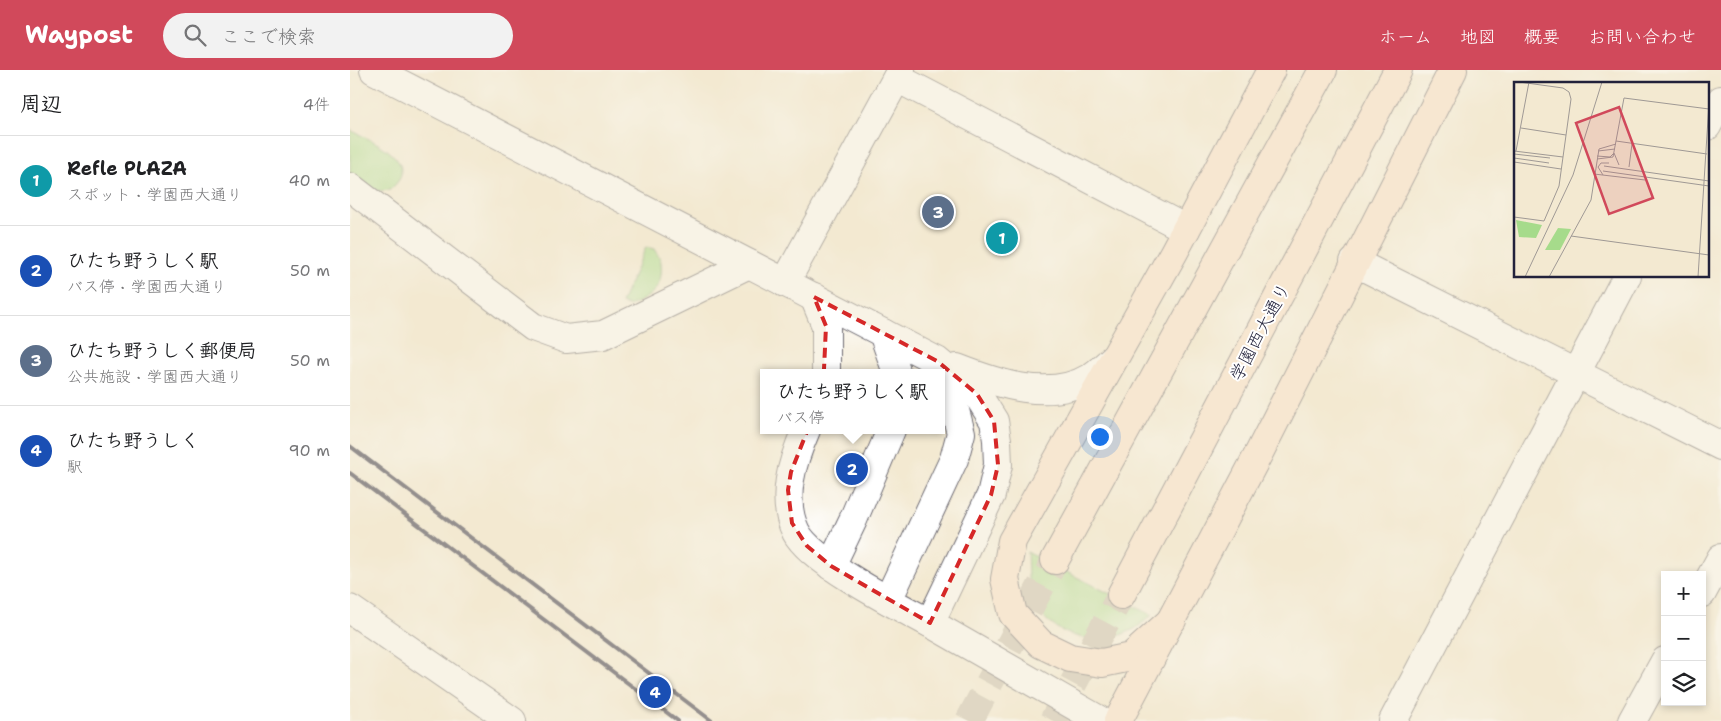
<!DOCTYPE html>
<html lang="ja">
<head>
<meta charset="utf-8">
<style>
	:root { --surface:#fff; --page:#f2f2f2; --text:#202124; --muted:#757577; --line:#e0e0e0; --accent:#d1495b }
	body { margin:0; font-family:"Shantell Sans","Klee One",sans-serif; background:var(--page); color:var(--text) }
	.controls { position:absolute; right:15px; bottom:15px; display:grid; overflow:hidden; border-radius:0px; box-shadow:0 2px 8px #0003 }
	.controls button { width:45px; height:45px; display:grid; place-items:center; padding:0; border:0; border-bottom:1px solid var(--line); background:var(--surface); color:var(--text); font:25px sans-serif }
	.you { position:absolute; left:749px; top:366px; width:18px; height:18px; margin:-12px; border:4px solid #fff; border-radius:50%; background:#1a73e8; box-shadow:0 0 0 8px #1a73e833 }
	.badge { display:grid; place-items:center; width:32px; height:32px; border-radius:50%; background:var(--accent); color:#fff; font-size:16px; font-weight:700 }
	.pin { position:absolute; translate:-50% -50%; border:2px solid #fff; box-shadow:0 1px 5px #0006 }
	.popup { position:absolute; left:410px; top:299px; width:185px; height:65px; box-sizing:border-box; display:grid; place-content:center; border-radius:0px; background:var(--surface); filter:drop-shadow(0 1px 4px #0005); font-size:16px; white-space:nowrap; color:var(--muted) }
	.popup b { font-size:19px; color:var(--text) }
	.popup::after { content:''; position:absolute; left:50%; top:100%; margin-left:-10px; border:10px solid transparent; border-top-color:var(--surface) }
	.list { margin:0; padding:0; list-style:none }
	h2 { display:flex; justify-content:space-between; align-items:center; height:65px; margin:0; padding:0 20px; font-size:21px }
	h2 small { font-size:16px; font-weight:400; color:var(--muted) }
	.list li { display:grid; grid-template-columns:32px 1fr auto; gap:15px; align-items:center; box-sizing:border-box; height:90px; padding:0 20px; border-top:1px solid var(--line) }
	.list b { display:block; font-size:19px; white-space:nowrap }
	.list p { margin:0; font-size:16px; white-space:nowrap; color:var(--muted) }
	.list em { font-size:16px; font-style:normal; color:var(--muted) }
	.icon { flex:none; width:28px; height:28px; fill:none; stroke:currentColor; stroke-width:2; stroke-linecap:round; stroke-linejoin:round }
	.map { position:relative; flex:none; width:1371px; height:651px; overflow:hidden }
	header { display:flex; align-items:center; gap:30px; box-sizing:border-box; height:70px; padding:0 25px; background:var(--accent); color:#fff }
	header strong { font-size:24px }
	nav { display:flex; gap:28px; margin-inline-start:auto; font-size:18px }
	.search { width:350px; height:45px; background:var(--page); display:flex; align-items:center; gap:12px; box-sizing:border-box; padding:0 18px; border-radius:28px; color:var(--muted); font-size:19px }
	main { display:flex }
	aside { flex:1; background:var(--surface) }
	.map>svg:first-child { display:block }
	.green { fill:#a6db8b; stroke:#647e63 }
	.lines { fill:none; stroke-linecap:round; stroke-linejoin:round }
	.secondary-tunnel { stroke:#c9c1b3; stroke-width:28; stroke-dasharray:28 14; stroke-linecap:butt }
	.pedestrian-casing { stroke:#6b6870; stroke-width:30 }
	.minor-casing { stroke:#6b6870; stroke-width:30 }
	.tertiary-casing { stroke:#6b6870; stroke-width:30 }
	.secondary-casing { stroke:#6b6870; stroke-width:30 }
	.pedestrian { stroke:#fff; stroke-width:28 }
	.minor { stroke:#fff; stroke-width:28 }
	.tertiary { stroke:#fff; stroke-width:28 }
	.secondary { stroke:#fde4d1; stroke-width:28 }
	.rail { stroke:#22223b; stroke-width:4 }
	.marked { fill:none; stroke:#d62828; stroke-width:4; stroke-dasharray:10 6; stroke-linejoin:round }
	.labels { text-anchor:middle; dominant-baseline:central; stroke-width:4; stroke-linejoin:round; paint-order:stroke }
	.street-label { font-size:18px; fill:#22223b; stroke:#fff }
	.inset-road { fill:none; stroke:#9f9995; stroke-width:1 }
	.view { fill:#d1495b; fill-opacity:0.15; stroke:#d1495b; stroke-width:2.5 }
	.inset-edge { fill:none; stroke:#22223b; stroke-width:2.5 }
</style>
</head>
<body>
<header>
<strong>Waypost</strong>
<div class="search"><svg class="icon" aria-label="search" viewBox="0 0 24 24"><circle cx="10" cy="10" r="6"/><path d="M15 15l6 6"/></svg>ここで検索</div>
<nav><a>ホーム</a><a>地図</a><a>概要</a><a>お問い合わせ</a></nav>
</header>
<main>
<aside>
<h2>周辺<small>4件</small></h2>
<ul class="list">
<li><span class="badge" style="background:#0f9aa8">1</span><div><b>Refle PLAZA</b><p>スポット · 学園西大通り</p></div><em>40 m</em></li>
<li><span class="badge" style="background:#1a4fb4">2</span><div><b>ひたち野うしく駅</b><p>バス停 · 学園西大通り</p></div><em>50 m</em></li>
<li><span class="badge" style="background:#5c6f8a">3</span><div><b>ひたち野うしく郵便局</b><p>公共施設 · 学園西大通り</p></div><em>50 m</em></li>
<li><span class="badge" style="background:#1a4fb4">4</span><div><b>ひたち野うしく</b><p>駅</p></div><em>90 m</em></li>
</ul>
</aside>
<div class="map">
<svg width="1371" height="651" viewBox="0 0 1371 651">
	<rect width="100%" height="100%" fill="#fff"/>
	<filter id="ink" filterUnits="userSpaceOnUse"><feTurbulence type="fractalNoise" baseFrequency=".02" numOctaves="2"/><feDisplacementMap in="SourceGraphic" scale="10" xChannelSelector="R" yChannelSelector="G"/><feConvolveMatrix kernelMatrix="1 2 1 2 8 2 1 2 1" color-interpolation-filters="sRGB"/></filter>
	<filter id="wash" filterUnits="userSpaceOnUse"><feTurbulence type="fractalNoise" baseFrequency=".0096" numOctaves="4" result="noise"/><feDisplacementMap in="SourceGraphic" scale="20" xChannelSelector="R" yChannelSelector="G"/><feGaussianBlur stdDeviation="1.12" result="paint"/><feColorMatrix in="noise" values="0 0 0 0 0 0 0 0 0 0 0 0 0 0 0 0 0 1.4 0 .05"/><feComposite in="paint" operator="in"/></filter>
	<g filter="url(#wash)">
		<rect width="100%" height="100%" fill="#f3e9d1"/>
		<g class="green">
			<path d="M 0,60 C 16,68 59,84 50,108 C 48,112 43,117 40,120 L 27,121 L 0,105 Z"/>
			<path d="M 296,177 L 304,179 C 306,183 311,188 311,193 C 314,218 299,229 278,236 L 271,233 Z"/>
			<path d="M 677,482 L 802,545 C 795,550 788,558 780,561 C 751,575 713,570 692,545 C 687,539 683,528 680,520 C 677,509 678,494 677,482 Z"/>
		</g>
	</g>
	<g filter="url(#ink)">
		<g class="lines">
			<g class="secondary-tunnel">
				<polyline points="619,651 705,490"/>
				<polyline points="703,651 771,525"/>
			</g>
			<defs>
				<polyline id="pedestrian" points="0,539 162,651"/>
				<g id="minor">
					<polyline points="1357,56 1371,30"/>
					<polyline points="0,117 183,257 216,269 253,265 399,194"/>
					<polyline points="1004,192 1371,376"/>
					<polyline points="1352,523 1371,488"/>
					<polyline points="1043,651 1277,206"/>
					<polyline points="1282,651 1315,591"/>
				</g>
				<g id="tertiary">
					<polyline points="24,0 587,291 627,324 644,351 647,370 648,395 641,425 580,553"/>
					<polyline points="547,8 836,159"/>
					<polyline points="435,213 551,0"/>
					<polyline points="464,227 476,256 476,303"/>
					<polyline points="533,263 545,297 546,303"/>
					<path d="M 607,298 C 648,314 700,332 741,307 C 749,302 757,294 764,288"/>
					<path d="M 456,360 C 442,392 430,429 446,462 C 462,493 554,539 587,557 C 642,589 697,620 751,651"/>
					<polyline points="481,496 503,450 541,360"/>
					<polyline points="538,530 604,389 611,363 601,325 589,295"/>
				</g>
				<g id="secondary">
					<polyline points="705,490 973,0"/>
					<polyline points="771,525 1048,0"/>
					<polyline points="822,550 781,587 752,593 720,588 691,574 663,544 655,509 662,471 824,182 921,0"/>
					<polyline points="768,651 910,381 1103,0"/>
				</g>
			</defs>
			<use href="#pedestrian" class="pedestrian-casing"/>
			<use href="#minor" class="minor-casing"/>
			<use href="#tertiary" class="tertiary-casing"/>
			<use href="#secondary" class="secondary-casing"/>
			<use href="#pedestrian" class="pedestrian"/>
			<use href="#minor" class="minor"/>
			<use href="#tertiary" class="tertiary"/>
			<use href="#secondary" class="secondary"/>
			<g class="rail">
				<polyline points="0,376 362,651"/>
				<polyline points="0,403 328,651"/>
			</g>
		</g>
	</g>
	<path d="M0 0H1371V651H0ZM 464,227 L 587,291 L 627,324 L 644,351 L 648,395 L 641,425 L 580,553 L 481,496 L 457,476 L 442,453 L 438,420 L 441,402 L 473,321 L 476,256 Z" fill="#f3e9d1" fill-opacity=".55" fill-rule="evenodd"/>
	<path class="marked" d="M 464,227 L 587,291 L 627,324 L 644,351 L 648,395 L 641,425 L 580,553 L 481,496 L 457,476 L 442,453 L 438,420 L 441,402 L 473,321 L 476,256 Z"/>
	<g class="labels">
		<g class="street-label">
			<text transform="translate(910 262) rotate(-62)">学園西大通り</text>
		</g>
	</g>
	<g transform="translate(1164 12)">
		<rect width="195" height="195" fill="#f3e9d1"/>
		<path d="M 2,138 L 28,143 L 22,156 L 5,155 ZM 44,146 L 57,147 L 46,168 L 31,168 Z" fill="#a6db8b"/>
		<path class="inset-road" d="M 7,46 L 52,53M 102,59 L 193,72M 0,69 L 49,75M 2,69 L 15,0M 84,69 L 101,67M 0,72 L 36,76M 83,74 L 96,75 L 100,71 L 105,83M 0,76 L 35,81M 83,77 L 99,75 L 110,16 L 195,27M 0,80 L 47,87M 90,84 L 195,99M 115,85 L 118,62M 89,89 L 195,104M 80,92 L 131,98M 89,93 L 84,85 L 87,81 L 95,81M 0,135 L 30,139 L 45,104 L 57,17 L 55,10 L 49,6 L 5,0M 57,154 L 195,173M 11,195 L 59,93 L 88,0M 35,195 L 77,118 L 85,67 L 102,62M 184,195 L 195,21"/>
		<path class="view" d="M 105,25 L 139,116 L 95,132 L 62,41 Z"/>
		<rect width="195" height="195" class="inset-edge"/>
	</g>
</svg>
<div class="controls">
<button>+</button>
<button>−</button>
<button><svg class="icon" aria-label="layers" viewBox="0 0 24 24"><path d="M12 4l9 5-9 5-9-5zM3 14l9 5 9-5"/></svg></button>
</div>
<div class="you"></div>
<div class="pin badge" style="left:652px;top:168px;background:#0f9aa8">1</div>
<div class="pin badge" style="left:502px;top:399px;background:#1a4fb4">2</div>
<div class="popup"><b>ひたち野うしく駅</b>バス停</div>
<div class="pin badge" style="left:588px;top:142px;background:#5c6f8a">3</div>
<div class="pin badge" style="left:305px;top:622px;background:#1a4fb4">4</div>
</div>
</main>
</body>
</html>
